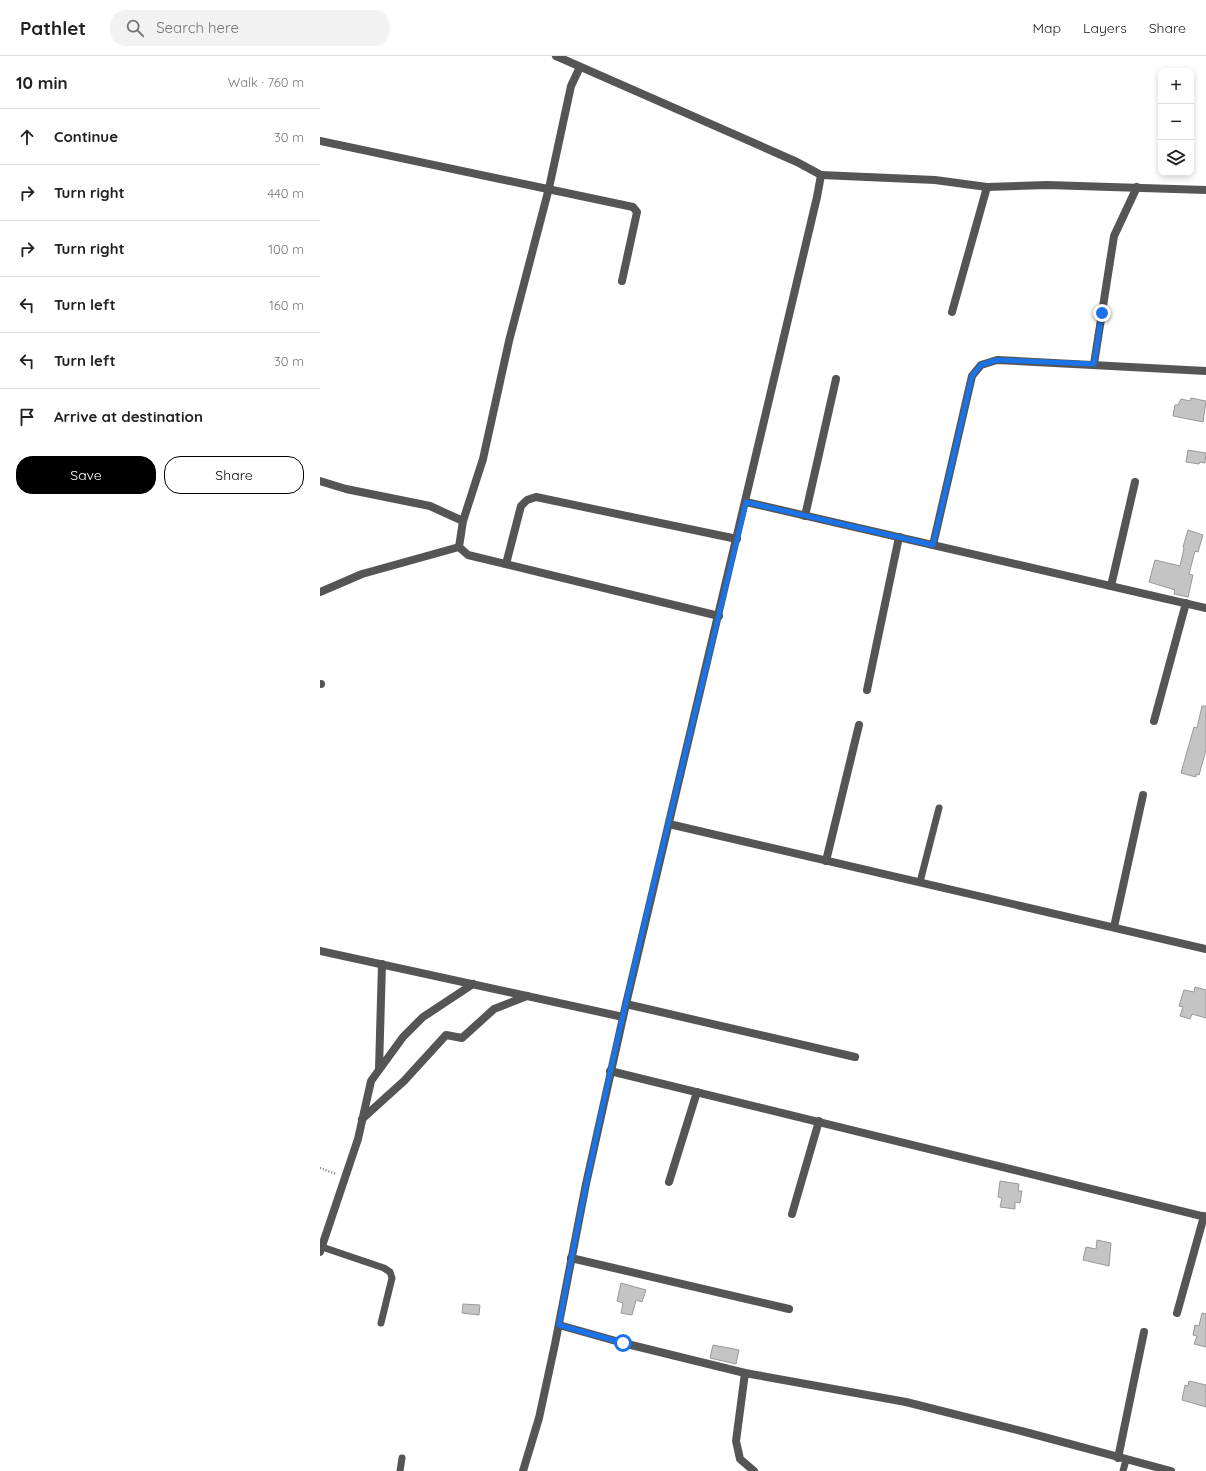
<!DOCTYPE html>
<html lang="en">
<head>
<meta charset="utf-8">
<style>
	:root { --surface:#fff; --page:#f2f2f2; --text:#202124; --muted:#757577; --line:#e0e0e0; --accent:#000 }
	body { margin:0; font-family:Quicksand,sans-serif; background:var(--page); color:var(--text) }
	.controls { position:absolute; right:12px; top:12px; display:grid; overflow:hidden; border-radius:8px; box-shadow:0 2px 6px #0003 }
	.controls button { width:36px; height:36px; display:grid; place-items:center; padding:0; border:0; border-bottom:1px solid var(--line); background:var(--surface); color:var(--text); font:20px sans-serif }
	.stop { position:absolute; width:12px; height:12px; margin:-9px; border:3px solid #1a73e8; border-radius:50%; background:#fff }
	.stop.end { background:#1a73e8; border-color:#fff; box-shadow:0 1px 4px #0008 }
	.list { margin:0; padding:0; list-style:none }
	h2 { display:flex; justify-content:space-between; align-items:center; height:52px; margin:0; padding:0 16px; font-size:17px }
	h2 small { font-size:13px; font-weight:400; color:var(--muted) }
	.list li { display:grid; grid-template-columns:26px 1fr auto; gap:12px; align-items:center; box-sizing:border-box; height:56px; padding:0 16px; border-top:1px solid var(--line) }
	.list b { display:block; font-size:15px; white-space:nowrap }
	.list em { font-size:13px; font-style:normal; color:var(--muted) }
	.actions { display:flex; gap:8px; padding:12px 16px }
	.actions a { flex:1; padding:9px 0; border:1px solid var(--accent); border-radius:16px; text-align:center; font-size:14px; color:var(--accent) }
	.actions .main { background:var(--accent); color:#fff }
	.icon { flex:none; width:22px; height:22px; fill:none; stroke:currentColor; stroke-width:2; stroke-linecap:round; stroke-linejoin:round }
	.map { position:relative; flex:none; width:886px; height:1415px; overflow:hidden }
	header { display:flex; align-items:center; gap:24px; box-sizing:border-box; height:56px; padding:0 20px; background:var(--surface); border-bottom:1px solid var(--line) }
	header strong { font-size:19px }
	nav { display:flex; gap:22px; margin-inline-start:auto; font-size:14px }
	.search { width:280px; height:36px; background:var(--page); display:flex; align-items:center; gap:10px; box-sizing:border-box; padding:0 14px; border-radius:16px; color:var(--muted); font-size:15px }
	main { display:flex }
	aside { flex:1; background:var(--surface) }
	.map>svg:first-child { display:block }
	.building { fill:#c4c4c4; stroke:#999 }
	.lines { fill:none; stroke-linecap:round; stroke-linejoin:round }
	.path { stroke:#777; stroke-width:2.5; stroke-dasharray:1 2; stroke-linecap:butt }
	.lane { stroke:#555; stroke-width:7 }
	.street { stroke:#555; stroke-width:8 }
	.route { stroke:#1a73e8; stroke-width:5 }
</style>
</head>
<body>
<header>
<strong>Pathlet</strong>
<div class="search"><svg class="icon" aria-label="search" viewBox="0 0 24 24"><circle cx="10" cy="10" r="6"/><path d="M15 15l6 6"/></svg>Search here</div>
<nav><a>Map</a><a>Layers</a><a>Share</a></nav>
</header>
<main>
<aside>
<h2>10 min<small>Walk · 760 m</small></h2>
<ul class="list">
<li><svg class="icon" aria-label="ahead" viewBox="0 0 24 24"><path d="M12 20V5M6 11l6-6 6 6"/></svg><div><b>Continue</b></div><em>30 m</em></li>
<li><svg class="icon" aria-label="right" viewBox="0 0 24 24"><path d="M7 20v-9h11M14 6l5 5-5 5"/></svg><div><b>Turn right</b></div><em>440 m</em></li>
<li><svg class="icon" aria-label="right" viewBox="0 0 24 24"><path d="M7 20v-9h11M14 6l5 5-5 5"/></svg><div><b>Turn right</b></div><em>100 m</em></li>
<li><svg class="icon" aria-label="left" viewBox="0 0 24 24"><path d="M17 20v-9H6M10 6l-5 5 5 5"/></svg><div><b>Turn left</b></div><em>160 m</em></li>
<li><svg class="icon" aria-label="left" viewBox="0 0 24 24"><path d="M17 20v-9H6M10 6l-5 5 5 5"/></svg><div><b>Turn left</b></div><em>30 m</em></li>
<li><svg class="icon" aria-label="arrive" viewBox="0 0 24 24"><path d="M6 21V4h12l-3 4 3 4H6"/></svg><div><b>Arrive at destination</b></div></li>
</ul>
<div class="actions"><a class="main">Save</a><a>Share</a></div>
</aside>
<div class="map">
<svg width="886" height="1415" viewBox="0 0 886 1415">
	<rect width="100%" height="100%" fill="#fff"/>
	<g class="building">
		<polygon points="871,342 886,345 883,366 853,360 855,349 858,349 861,343 870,345"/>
		<polygon points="868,394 886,397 885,407 880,406 879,408 866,406"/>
		<polygon points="868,474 883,479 878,496 875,495 869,518 873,519 868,541 854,538 855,534 829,526 835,504 860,510 864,492 863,491"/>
		<polygon points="882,650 886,650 886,694 879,719 876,718 876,721 861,717 874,671 877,672"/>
		<polygon points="875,931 886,934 886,962 872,958 870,963 860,960 863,951 859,950 864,934 874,936"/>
		<polygon points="680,1125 699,1128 698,1135 702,1135 700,1147 695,1146 695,1153 680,1151 682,1142 678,1141"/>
		<polygon points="777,1184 791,1187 789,1210 763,1204 766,1191 776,1193"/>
		<polygon points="301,1227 326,1234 322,1246 316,1244 312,1259 301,1257 303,1247 297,1245"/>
		<polygon points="143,1248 160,1249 159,1259 142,1257"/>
		<polygon points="882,1257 886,1258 886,1291 874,1288 877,1280 873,1279 875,1269 879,1270"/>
		<polygon points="393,1289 419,1294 416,1308 390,1302"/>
		<polygon points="869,1325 886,1329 886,1351 862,1344 865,1329 868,1330"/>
	</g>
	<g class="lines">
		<polyline class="path" points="0,1112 16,1118"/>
		<g class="lane">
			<polyline points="600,826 619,752"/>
			<polyline points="2,1191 64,1212 70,1216 72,1222 61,1267"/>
			<polyline points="80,1415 82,1402"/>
			<polyline points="803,1415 806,1404"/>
		</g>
		<g class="street">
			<polyline points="260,11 251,30 229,132 189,285 163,403 143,465 139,491 148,499 399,560"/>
			<polyline points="0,85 313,151 317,156 302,225"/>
			<polyline points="501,119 615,124 667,131 727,129 886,134"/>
			<polyline points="632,256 667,131"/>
			<polyline points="774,308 794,180 817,131"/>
			<polyline points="0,425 26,433 110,450 143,465"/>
			<polyline points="426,446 886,552"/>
			<polyline points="485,460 516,323"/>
			<polyline points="613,489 652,320 661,309 677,304 886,315"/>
			<polyline points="186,508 201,450 207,444 216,441 417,483"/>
			<polyline points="791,530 815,426"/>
			<polyline points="0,536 42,518 139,491"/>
			<polyline points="0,628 1,628"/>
			<polyline points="547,634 579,481"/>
			<polyline points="834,665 866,547"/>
			<polyline points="349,768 886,893"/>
			<polyline points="506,805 539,669"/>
			<polyline points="794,871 823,739"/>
			<polyline points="0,895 303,961"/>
			<polyline points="306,948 535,1001"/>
			<polyline points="59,1013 62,908"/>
			<polyline points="290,1015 886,1161"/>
			<polyline points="42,1063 84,1025 126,979 142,982 174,953 207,940"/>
			<polyline points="349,1126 377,1036"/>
			<polyline points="472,1158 499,1065"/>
			<polyline points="0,1196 38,1083 51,1025 83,981 103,961 153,928"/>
			<polyline points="251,1202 469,1253"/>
			<polyline points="857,1257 884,1160"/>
			<polyline points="239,1269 303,1287 425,1317 586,1346 709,1377 851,1415"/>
			<polyline points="425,1317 416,1385 420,1403 434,1415"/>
			<polyline points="798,1402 824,1276"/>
			<polyline points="203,1415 219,1362 235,1288 266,1128 306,948 497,141 501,119 477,106 236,0"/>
		</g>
	</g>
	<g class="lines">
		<path class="route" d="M 303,1287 L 239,1269 C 289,992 361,720 426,446 L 613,489 L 652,320 L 661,309 L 677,304 L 774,308 L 782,257"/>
	</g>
</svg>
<div class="controls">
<button>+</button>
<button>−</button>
<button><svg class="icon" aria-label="layers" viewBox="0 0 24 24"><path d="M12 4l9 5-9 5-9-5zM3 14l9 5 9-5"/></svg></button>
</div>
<div class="stop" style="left:303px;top:1287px"></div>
<div class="stop end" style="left:782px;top:257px"></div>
</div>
</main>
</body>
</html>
